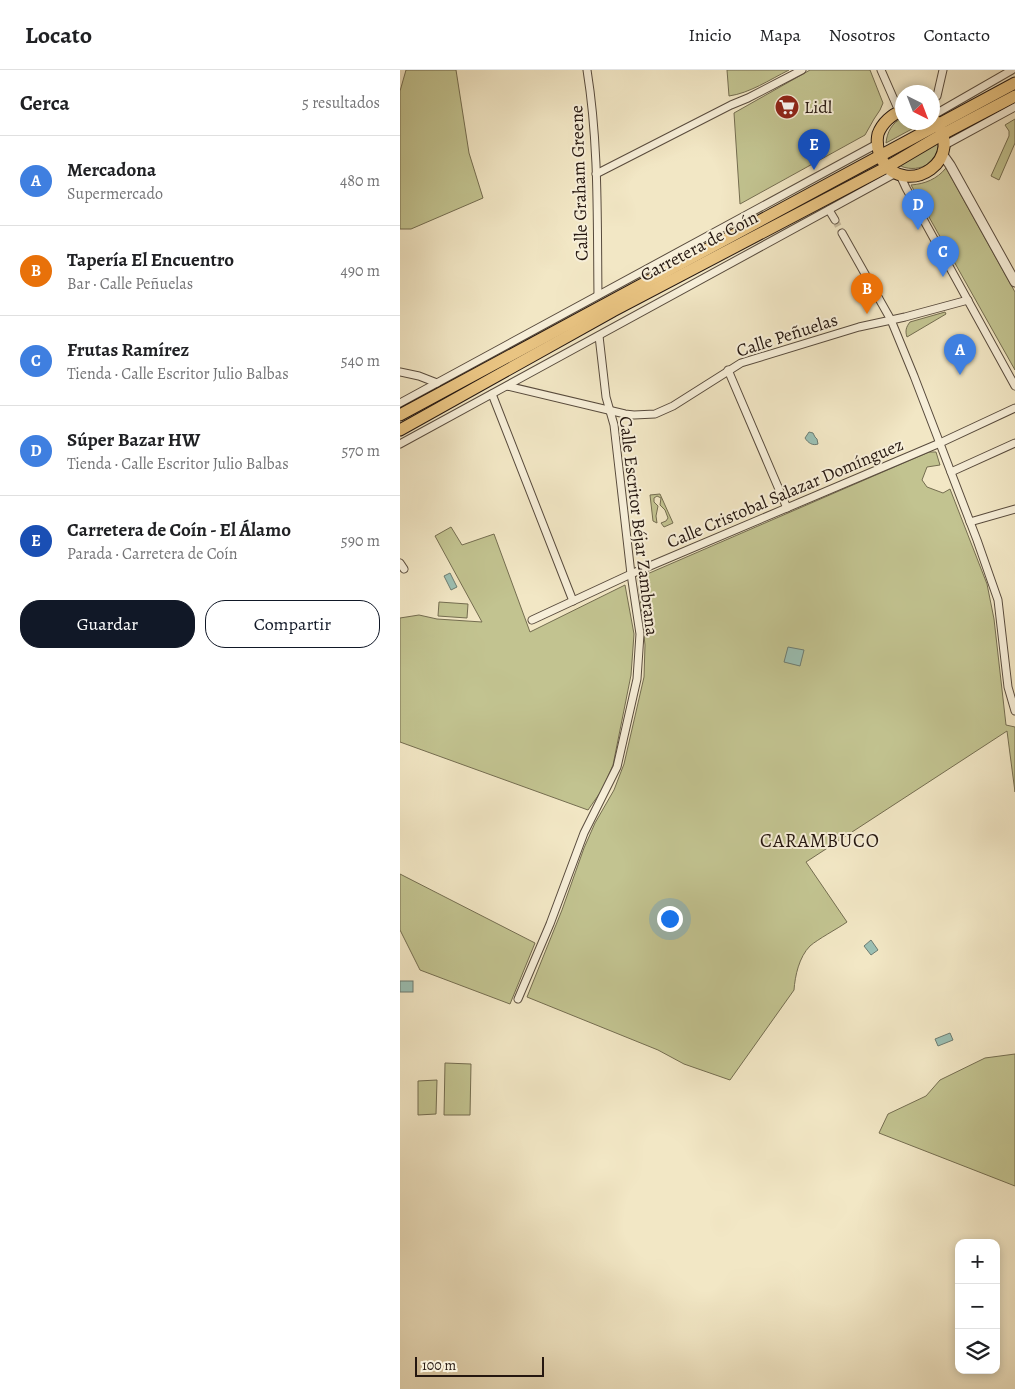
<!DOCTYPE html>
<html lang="es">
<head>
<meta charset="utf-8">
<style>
	:root { --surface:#fff; --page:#f6f6f6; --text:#202124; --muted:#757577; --line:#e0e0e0; --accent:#111827 }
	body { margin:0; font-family:Alegreya,serif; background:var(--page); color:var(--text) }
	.controls { position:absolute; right:15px; bottom:15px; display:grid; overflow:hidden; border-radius:10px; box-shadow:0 2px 8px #0003 }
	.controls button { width:45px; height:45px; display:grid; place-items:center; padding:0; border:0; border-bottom:1px solid var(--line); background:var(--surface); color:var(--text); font:25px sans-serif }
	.compass { position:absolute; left:495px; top:15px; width:45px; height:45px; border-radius:50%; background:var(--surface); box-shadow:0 2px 8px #0003; rotate:138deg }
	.scale { position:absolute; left:15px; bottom:12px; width:129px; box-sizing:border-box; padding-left:5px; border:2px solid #251710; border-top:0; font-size:14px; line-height:18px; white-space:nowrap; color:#251710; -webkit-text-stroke:4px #f7efd9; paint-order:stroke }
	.you { position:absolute; left:269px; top:848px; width:18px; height:18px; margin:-12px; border:4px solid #fff; border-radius:50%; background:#1a73e8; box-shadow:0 0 0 8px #1a73e833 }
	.badge { display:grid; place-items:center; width:32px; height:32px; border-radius:50%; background:var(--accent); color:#fff; font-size:16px; font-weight:700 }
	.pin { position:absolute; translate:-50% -41px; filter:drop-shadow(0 1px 2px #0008) }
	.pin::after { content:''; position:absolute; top:26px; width:18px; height:15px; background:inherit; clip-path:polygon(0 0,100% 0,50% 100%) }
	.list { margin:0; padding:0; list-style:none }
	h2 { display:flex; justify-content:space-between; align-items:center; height:65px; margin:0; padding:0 20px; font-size:21px }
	h2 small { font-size:16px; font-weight:400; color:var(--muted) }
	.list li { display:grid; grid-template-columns:32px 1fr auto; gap:15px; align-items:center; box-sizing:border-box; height:90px; padding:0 20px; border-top:1px solid var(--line) }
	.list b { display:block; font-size:19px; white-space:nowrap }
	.list p { margin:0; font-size:16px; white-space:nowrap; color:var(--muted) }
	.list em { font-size:16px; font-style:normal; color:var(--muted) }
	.actions { display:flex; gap:10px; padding:15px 20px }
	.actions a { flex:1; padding:11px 0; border:1px solid var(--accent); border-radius:20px; text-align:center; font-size:18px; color:var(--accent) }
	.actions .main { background:var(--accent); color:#fff }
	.icon { flex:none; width:28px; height:28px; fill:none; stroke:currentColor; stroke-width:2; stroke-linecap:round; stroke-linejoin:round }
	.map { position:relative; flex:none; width:615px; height:1319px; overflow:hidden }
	header { display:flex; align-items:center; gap:30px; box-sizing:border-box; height:70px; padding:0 25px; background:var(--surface); border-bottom:1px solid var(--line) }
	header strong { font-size:24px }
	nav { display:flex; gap:28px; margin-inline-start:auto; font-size:18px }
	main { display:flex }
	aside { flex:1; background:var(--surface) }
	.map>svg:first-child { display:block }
	.green { fill:#c2c390; stroke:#746d50 }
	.water { fill:#9bc0b4; stroke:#6c7c72 }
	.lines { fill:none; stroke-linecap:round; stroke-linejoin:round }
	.minor-tunnel { stroke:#c9bda1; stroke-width:7; stroke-dasharray:7 3.5; stroke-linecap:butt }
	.minor-casing { stroke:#584b3d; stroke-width:9 }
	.tertiary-casing { stroke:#584b3d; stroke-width:11 }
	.primary-casing { stroke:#251710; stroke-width:13 }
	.minor { stroke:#f7efd9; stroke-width:7 }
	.tertiary { stroke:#f7efd9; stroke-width:9 }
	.primary { stroke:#e9c482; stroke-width:11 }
	.labels { text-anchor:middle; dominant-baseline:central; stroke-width:4; stroke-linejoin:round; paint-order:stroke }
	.poi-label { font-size:18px; fill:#251710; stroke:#f7efd9; text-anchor:start }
	.street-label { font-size:18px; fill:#251710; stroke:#f7efd9 }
	.neighbourhood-label { font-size:19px; letter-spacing:1px; fill:#251710; stroke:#f7efd9 }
</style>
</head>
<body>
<header>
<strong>Locato</strong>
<nav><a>Inicio</a><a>Mapa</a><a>Nosotros</a><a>Contacto</a></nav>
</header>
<main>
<aside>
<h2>Cerca<small>5 resultados</small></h2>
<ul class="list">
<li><span class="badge" style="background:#3f7fe0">A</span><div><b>Mercadona</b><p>Supermercado</p></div><em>480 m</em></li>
<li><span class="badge" style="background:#e8710a">B</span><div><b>Tapería El Encuentro</b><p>Bar · Calle Peñuelas</p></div><em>490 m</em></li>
<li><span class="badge" style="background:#3f7fe0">C</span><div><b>Frutas Ramírez</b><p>Tienda · Calle Escritor Julio Balbas</p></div><em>540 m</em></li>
<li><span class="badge" style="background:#3f7fe0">D</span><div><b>Súper Bazar HW</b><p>Tienda · Calle Escritor Julio Balbas</p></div><em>570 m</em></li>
<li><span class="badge" style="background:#1a4fb4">E</span><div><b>Carretera de Coín - El Álamo</b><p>Parada · Carretera de Coín</p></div><em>590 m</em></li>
</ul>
<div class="actions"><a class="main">Guardar</a><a>Compartir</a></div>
</aside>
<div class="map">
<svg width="615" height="1319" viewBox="0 0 615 1319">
	<rect width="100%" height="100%" fill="#f2e7c5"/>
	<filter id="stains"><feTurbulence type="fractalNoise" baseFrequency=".004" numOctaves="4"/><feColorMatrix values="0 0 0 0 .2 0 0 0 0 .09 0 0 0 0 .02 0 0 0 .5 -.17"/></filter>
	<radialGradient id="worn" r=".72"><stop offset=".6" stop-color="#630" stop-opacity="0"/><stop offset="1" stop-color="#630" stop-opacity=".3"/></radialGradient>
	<g class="green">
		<polygon points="6,0 56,0 69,83 83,128 11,159 0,159 0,21"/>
		<path d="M 327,0 L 389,0 C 369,10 350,23 329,26 Z"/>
		<polygon points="410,0 470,0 483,33 480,40 474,49 465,65 340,134 334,43"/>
		<path d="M 502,48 L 502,52 L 523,53 L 486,73 C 487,62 492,53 502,48 Z"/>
		<polygon points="615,49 615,73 599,110 591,106 609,66 609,61 605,55"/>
		<path d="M 538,73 C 539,95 516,104 498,95 Z"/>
		<path d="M 546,98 L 615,222 L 615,300 L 511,115 C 525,114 537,109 546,98 Z"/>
		<path d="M 545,242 L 546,244 L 507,267 C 505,261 506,257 510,252 Z"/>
		<path d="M 529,382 L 536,382 L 540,395 L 527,397 L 522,410 L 527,417 L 543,423 L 550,419 L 587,514 L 594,549 L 606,655 L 615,657 L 615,722 L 607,661 L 406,792 L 447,852 C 437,859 418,869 410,876 C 399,887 395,906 394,920 L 330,1010 L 284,994 L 258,980 L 127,927 L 162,840 L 184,778 L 195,753 L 214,720 L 224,694 L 244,607 L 245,575 L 238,508 Z"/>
		<polygon points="260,424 273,453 264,457 261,453 266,451 268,448 265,440 260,435 261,428 257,426 254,428 254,432 258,436 256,446 257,453 253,451 250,425"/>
		<polygon points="51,457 62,475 94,464 130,562 225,515 234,564 231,605 213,695 202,720 188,740 0,672 0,548 19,545 37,549 82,552 35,466"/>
		<polygon points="39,532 68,534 67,548 38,546"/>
		<polygon points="0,804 135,873 110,934 20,900 0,860"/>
		<polygon points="615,984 615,1116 479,1063 488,1044 526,1026 540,1010 585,988"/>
		<polygon points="45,993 71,994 70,1045 44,1045"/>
		<polygon points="37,1010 36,1044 18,1045 18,1011"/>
	</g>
	<g class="water">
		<path d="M 409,362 L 413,363 L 415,367 L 417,369 L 418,374 C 413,376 408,373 405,368 Z"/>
		<polygon points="50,503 57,517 51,520 44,506"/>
		<polygon points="388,577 404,580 400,596 384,592"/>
		<polygon points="471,870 478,880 471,885 464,876"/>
		<rect x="0" y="911" width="13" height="11"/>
		<polygon points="550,963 553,970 538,976 535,969"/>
	</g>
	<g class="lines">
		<polyline class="minor-tunnel" points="435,150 442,163"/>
		<defs>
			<g id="minor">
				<path d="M 187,0 C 199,74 197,150 198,225"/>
				<polyline points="481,0 499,41"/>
				<polyline points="532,31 537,26 543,0"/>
				<polyline points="532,46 612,0"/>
				<polyline points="545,75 615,37"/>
				<polyline points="196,104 331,35 348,28 402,0"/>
				<polyline points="500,105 506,118 615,316"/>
				<polyline points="429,140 435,150"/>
				<polyline points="442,163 491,250 514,306 577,470 598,530 608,617 615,641"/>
				<polyline points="328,300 387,438"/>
				<polyline points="0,302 19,306 37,313"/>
				<polyline points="107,316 225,344 234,345 255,344 273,336 341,293 459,257 505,247 568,230"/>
				<polyline points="92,324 173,531"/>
				<polyline points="0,333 418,106 477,74"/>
				<polyline points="0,374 496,103"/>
				<polyline points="551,402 615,373"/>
				<polyline points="570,452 615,439"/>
				<polyline points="0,493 4,499"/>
				<polyline points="132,550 231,504 540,373 615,338"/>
				<polyline points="118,929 150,854 184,763 217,697 237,609 240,564 231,504 214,355 206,327 199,266"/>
			</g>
			<polyline id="tertiary" points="543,85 550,95 615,212"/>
			<g id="primary">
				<path d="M 502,41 C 492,44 482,53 478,64 C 476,72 478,83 482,90 C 506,130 571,89 532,47"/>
				<polyline points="0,345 615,13"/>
				<polyline points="0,360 213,241 487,97 543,64 615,26"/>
			</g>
		</defs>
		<use href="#minor" class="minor-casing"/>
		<use href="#tertiary" class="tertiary-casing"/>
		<use href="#primary" class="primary-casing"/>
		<use href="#minor" class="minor"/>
		<use href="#tertiary" class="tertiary"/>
		<use href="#primary" class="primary"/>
	</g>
	<defs>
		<symbol id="supermarket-disc" viewBox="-11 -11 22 22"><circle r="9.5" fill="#8f2418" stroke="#f7efd9"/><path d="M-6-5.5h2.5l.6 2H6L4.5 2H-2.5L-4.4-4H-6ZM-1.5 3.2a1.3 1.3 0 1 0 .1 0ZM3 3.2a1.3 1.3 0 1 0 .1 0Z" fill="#fff"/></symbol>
	</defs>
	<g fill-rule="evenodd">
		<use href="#supermarket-disc" x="373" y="23" width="28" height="28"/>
	</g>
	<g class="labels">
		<g class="poi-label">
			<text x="404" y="37">Lidl</text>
		</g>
		<g class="street-label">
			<text transform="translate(179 113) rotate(-92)">Calle Graham Greene</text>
			<text transform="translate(299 176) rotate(-28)">Carretera de Coín</text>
			<text transform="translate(387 265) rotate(-18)">Calle Peñuelas</text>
			<text transform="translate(385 423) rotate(-23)">Calle Cristobal Salazar Domínguez</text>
			<text transform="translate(239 456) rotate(83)">Calle Escritor Béjar Zambrana</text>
		</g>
		<g class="neighbourhood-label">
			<text x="420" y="771">CARAMBUCO</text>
		</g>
	</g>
	<rect width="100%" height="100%" filter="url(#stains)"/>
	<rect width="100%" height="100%" fill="url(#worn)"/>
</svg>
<div class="controls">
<button>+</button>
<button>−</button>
<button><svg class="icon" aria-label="layers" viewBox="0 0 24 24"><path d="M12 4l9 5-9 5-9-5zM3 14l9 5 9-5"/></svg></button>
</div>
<svg class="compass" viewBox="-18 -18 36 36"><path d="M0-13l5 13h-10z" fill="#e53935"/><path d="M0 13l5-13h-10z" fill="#757577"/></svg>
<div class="scale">100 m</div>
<div class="you"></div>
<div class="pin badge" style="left:560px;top:305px;background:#3f7fe0">A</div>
<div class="pin badge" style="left:467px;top:244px;background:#e8710a">B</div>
<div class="pin badge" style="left:543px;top:207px;background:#3f7fe0">C</div>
<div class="pin badge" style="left:518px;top:160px;background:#3f7fe0">D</div>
<div class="pin badge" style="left:414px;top:100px;background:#1a4fb4">E</div>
</div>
</main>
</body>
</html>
